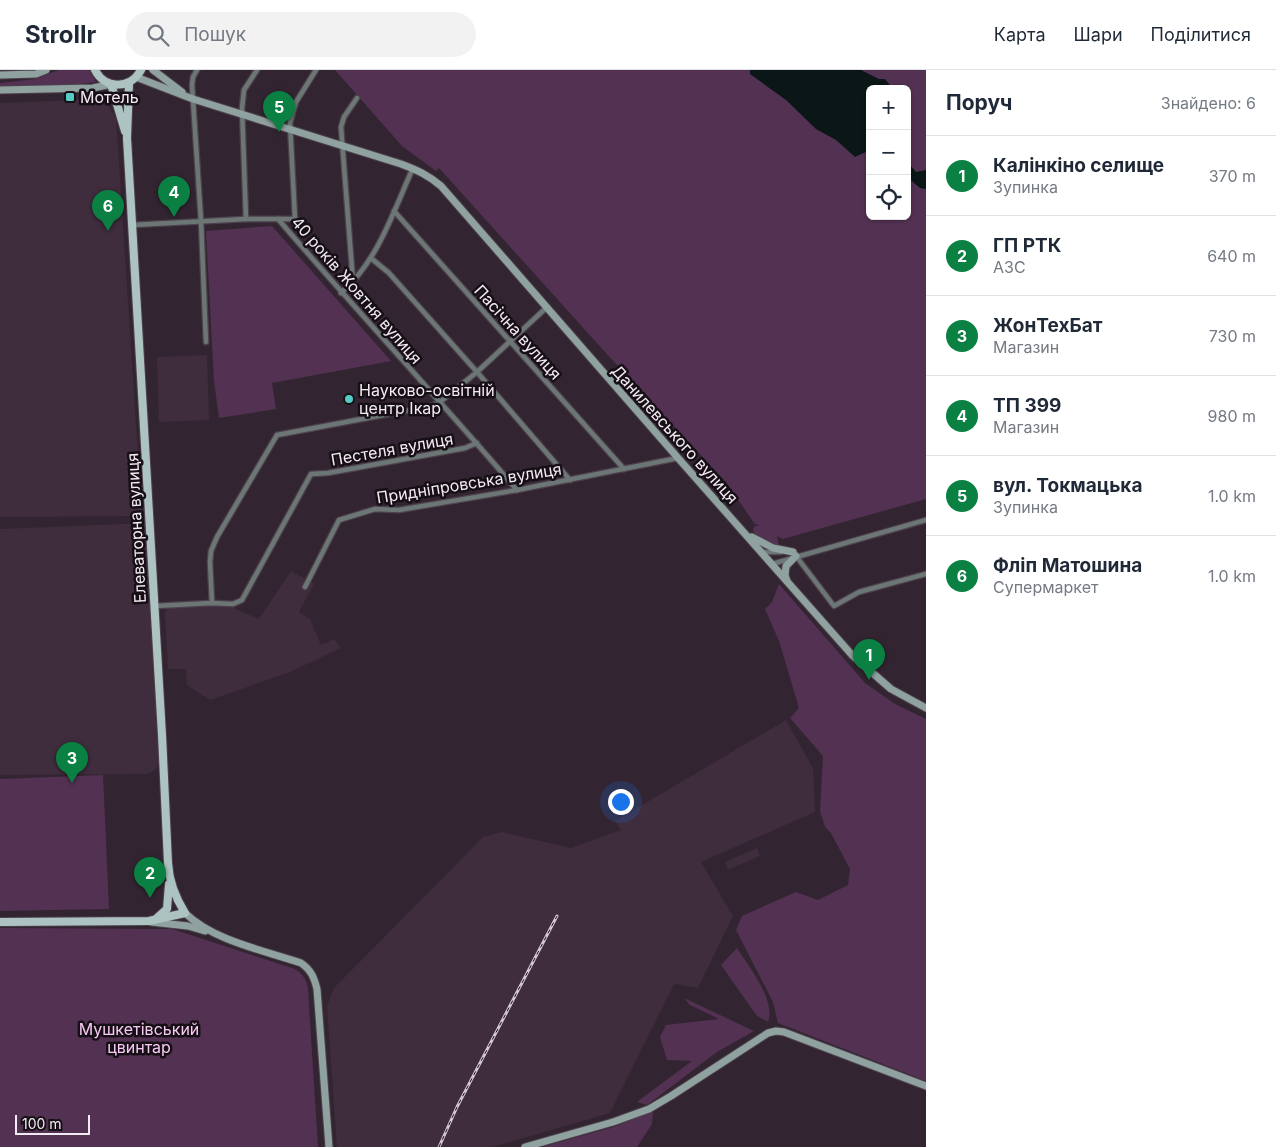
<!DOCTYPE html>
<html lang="uk">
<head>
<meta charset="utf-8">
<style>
	:root { --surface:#fff; --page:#f2f2f3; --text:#1f2937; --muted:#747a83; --line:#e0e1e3; --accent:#0b8043 }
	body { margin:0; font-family:Inter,sans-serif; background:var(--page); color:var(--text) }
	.controls { position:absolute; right:15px; top:15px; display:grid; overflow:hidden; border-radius:8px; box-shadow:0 1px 4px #0004 }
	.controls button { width:45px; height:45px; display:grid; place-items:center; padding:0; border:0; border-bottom:1px solid var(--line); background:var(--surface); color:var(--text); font:25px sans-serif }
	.scale { position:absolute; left:15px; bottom:12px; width:75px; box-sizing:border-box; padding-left:5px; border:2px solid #f4eaf3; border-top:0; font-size:14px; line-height:18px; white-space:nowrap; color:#f4eaf3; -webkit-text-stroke:4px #161016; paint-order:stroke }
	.you { position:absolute; left:620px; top:731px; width:18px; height:18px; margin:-12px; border:4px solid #fff; border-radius:50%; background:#1a73e8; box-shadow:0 0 0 8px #1a73e833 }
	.badge { display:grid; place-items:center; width:32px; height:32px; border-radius:50%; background:var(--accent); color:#fff; font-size:16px; font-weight:700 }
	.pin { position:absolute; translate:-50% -41px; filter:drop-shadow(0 1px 2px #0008) }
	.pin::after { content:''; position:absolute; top:26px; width:18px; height:15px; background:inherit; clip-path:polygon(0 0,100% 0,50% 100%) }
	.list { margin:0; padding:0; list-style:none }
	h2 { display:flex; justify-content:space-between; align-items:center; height:65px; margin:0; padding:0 20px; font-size:21px }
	h2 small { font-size:16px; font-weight:400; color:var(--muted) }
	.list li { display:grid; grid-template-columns:32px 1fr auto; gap:15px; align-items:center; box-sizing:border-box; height:80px; padding:0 20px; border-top:1px solid var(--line) }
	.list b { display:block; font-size:19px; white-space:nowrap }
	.list p { margin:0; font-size:16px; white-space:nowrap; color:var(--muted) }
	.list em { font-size:16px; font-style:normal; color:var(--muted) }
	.icon { flex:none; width:28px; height:28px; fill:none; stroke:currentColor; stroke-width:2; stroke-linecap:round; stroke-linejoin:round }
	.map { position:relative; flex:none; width:926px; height:1077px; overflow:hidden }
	header { display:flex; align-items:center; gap:30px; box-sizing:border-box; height:70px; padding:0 25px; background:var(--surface); border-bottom:1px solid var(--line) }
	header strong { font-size:24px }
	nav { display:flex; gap:28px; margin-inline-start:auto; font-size:18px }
	.search { width:350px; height:45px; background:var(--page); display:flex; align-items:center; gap:12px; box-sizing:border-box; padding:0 18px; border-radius:28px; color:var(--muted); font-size:19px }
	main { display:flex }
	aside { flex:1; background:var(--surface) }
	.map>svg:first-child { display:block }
	.built { fill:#3f2c3d }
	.green { fill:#533152; fill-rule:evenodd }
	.water { fill:#0a1716 }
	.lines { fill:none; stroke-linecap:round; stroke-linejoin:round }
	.street-casing { stroke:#4d414c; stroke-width:7 }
	.secondary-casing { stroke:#4d414c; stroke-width:9 }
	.primary-casing { stroke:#4d414c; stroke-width:10 }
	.street { stroke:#6b7675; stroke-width:4.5 }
	.secondary { stroke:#90a2a0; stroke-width:7 }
	.primary { stroke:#acc3c1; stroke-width:8 }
	.rail-casing { stroke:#d3c8d2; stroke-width:3 }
	.rail { stroke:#161016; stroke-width:1; stroke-dasharray:4; stroke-linecap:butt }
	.poi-dot { fill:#54cdc6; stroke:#161016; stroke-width:2 }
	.labels { text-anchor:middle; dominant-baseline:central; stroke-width:5; stroke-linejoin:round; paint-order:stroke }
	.poi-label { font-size:16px; fill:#f4eaf3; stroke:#161016; text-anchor:start }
	.street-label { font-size:16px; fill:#f4eaf3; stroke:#161016 }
	.park-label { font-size:16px; fill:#f7c9f3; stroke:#161016 }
</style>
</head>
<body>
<header>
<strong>Strollr</strong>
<div class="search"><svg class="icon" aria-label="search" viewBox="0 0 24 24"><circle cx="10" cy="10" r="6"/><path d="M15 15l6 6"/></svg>Пошук</div>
<nav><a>Карта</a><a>Шари</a><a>Поділитися</a></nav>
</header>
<main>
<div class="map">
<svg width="926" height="1077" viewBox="0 0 926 1077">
	<rect width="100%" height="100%" fill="#322531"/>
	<g class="built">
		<polygon points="104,29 116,48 142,446 0,447 0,33"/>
		<polygon points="207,285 209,350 159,352 157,287"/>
		<polygon points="147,453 159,692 156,699 152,702 147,704 0,705 0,459"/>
		<polygon points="291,501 314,514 299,542 310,549 321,575 334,569 341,578 290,602 210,630 187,615 186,599 168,599 165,544 167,538 227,535 259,549"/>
		<polygon points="786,650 813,698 815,742 701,792 733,846 698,918 674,914 610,1043 492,1077 337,1077 327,936 334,918 483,767 502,762 571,778 621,760 615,751"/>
		<polygon points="757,778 760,786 728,800 725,792"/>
	</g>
	<g class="green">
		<polygon points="59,0 89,0 96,12 72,15 0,18 0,13 35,9"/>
		<path d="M 335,0 L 926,0 L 926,429 L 783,469 L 777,466 L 779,477 C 769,473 755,470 753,459 L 755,456 L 760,456 L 754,453 L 726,412 L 605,282 L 439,98 L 436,101 L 402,76 ZM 870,19 L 907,19 L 907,146 L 870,146 Z"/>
		<polygon points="272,156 391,291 272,313 276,339 219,348 214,311 206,161"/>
		<polygon points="779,514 865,613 895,634 926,649 926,1011 778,953 773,932 736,860 742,846 796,822 818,830 848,815 850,799 831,763 825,757 820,741 823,686 790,648 799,638 779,571 765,539 772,532"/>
		<polygon points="103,705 109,839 0,841 0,709"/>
		<path d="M 0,858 L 172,859 L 295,899 C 303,904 307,910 308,920 L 318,1077 L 0,1077 Z"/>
		<path d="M 737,878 C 749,897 776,930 768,952 L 757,946 L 721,895 Z"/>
		<polygon points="684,928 754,961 717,982 647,1035 637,1032 692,991 667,990 660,967 666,955 719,949 690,935"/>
		<polygon points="653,1041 652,1054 637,1077 542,1077 614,1057"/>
	</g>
	<g class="water">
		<polygon points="750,0 861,0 879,9 885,9 893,19 870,19 870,80 855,87 836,70 816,59 786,30 750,4"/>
		<polygon points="907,86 910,95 916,102 926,100 926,119 920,118 907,107"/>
	</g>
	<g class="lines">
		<defs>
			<g id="street">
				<polyline points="197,0 193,7 192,15 201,151 206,272"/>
				<polyline points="394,141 624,399"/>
				<polyline points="246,149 242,38 244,20 257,0"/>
				<path d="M 278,149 C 357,241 439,329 517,420"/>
				<polyline points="132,155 246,149 295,149 290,53 296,32 316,0"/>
				<polyline points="372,189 389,203 477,302 570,410"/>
				<polyline points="353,212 341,57 344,47 357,28"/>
				<path d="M 341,223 C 378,191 393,142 413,98"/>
				<polyline points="762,482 781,482"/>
				<polyline points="796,486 834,536 859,522 926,504"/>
				<polyline points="772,494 926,450"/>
				<polyline points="305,517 339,450 375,439 399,440 517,420 678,388"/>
				<polyline points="212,533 210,492 211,481 217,467 277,365 431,336 440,332 477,302 546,238"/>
				<polyline points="155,536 212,533 233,534 242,530 311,404 328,403 465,378 477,373"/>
			</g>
			<g id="secondary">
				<polyline points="153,0 182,22"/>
				<polyline points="0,5 36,4 46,0"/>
				<path d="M 136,7 L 193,29 L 401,94 C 417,100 428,105 441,116 L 678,388 L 852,585 L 891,619 L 926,638"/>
				<polyline points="0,20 93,18 111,14"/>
				<polyline points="752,467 773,478 793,482"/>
				<polyline points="787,511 785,505 786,496 796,486"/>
				<path d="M 185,843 C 214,871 263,880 301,893 C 311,900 314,907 317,919 L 329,1077"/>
				<polyline points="151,852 188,856 205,861"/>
				<polyline points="525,1077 613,1052 649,1039 671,1026 768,963 776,961 784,962 926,1016"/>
			</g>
			<g id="primary">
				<path d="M 95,0 C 105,20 131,19 141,0"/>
				<polyline points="111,14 125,61"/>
				<polyline points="157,848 167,839 169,814"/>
				<path d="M 0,852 L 149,851 L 185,843 C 175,827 169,811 168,793 L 162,665 L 127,68 L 129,13"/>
			</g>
		</defs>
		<use href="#street" class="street-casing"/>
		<use href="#secondary" class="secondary-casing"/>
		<use href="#primary" class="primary-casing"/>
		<use href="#street" class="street"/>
		<use href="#secondary" class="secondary"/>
		<use href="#primary" class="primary"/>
		<defs>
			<polyline id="rail" points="439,1077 457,1037 557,846"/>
		</defs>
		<use href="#rail" class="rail-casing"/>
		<use href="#rail" class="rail"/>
	</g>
	<g class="poi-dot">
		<rect x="65" y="22" width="10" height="10" rx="2.5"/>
		<circle cx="349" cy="329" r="5"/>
	</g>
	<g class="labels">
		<g class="poi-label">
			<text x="80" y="27">Мотель</text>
			<text x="359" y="320">Науково-освітній<tspan x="359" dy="18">центр Ікар</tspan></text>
		</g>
		<g class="street-label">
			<text transform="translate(357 220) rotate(49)">40 років Жовтня вулиця</text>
			<text transform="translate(518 262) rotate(48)">Пасічна вулиця</text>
			<text transform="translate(675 364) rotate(48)">Данилевського вулиця</text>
			<text transform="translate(392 379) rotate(-10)">Пестеля вулиця</text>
			<text transform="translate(469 413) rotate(-9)">Придніпровська вулиця</text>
			<text transform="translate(136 458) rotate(-93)">Елеваторна вулиця</text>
		</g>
		<g class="park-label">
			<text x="139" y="959">Мушкетівський<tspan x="139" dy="18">цвинтар</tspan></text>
		</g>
	</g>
</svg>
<div class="controls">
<button>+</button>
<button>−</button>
<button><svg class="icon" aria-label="locate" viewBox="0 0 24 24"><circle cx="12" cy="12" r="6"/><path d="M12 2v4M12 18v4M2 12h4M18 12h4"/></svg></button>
</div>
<div class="scale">100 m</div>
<div class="you"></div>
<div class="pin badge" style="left:869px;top:610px">1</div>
<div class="pin badge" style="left:150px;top:828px">2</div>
<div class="pin badge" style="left:72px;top:713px">3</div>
<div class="pin badge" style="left:174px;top:147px">4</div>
<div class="pin badge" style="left:279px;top:62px">5</div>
<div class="pin badge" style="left:108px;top:161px">6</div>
</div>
<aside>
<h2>Поруч<small>Знайдено: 6</small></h2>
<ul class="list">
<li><span class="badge">1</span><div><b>Калінкіно селище</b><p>Зупинка</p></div><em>370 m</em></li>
<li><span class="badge">2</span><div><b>ГП РТК</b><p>АЗС</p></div><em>640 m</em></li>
<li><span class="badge">3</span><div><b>ЖонТехБат</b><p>Магазин</p></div><em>730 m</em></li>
<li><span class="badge">4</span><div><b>ТП 399</b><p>Магазин</p></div><em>980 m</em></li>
<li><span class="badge">5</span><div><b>вул. Токмацька</b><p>Зупинка</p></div><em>1.0 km</em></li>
<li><span class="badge">6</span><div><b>Фліп Матошина</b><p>Супермаркет</p></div><em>1.0 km</em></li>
</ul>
</aside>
</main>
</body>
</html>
